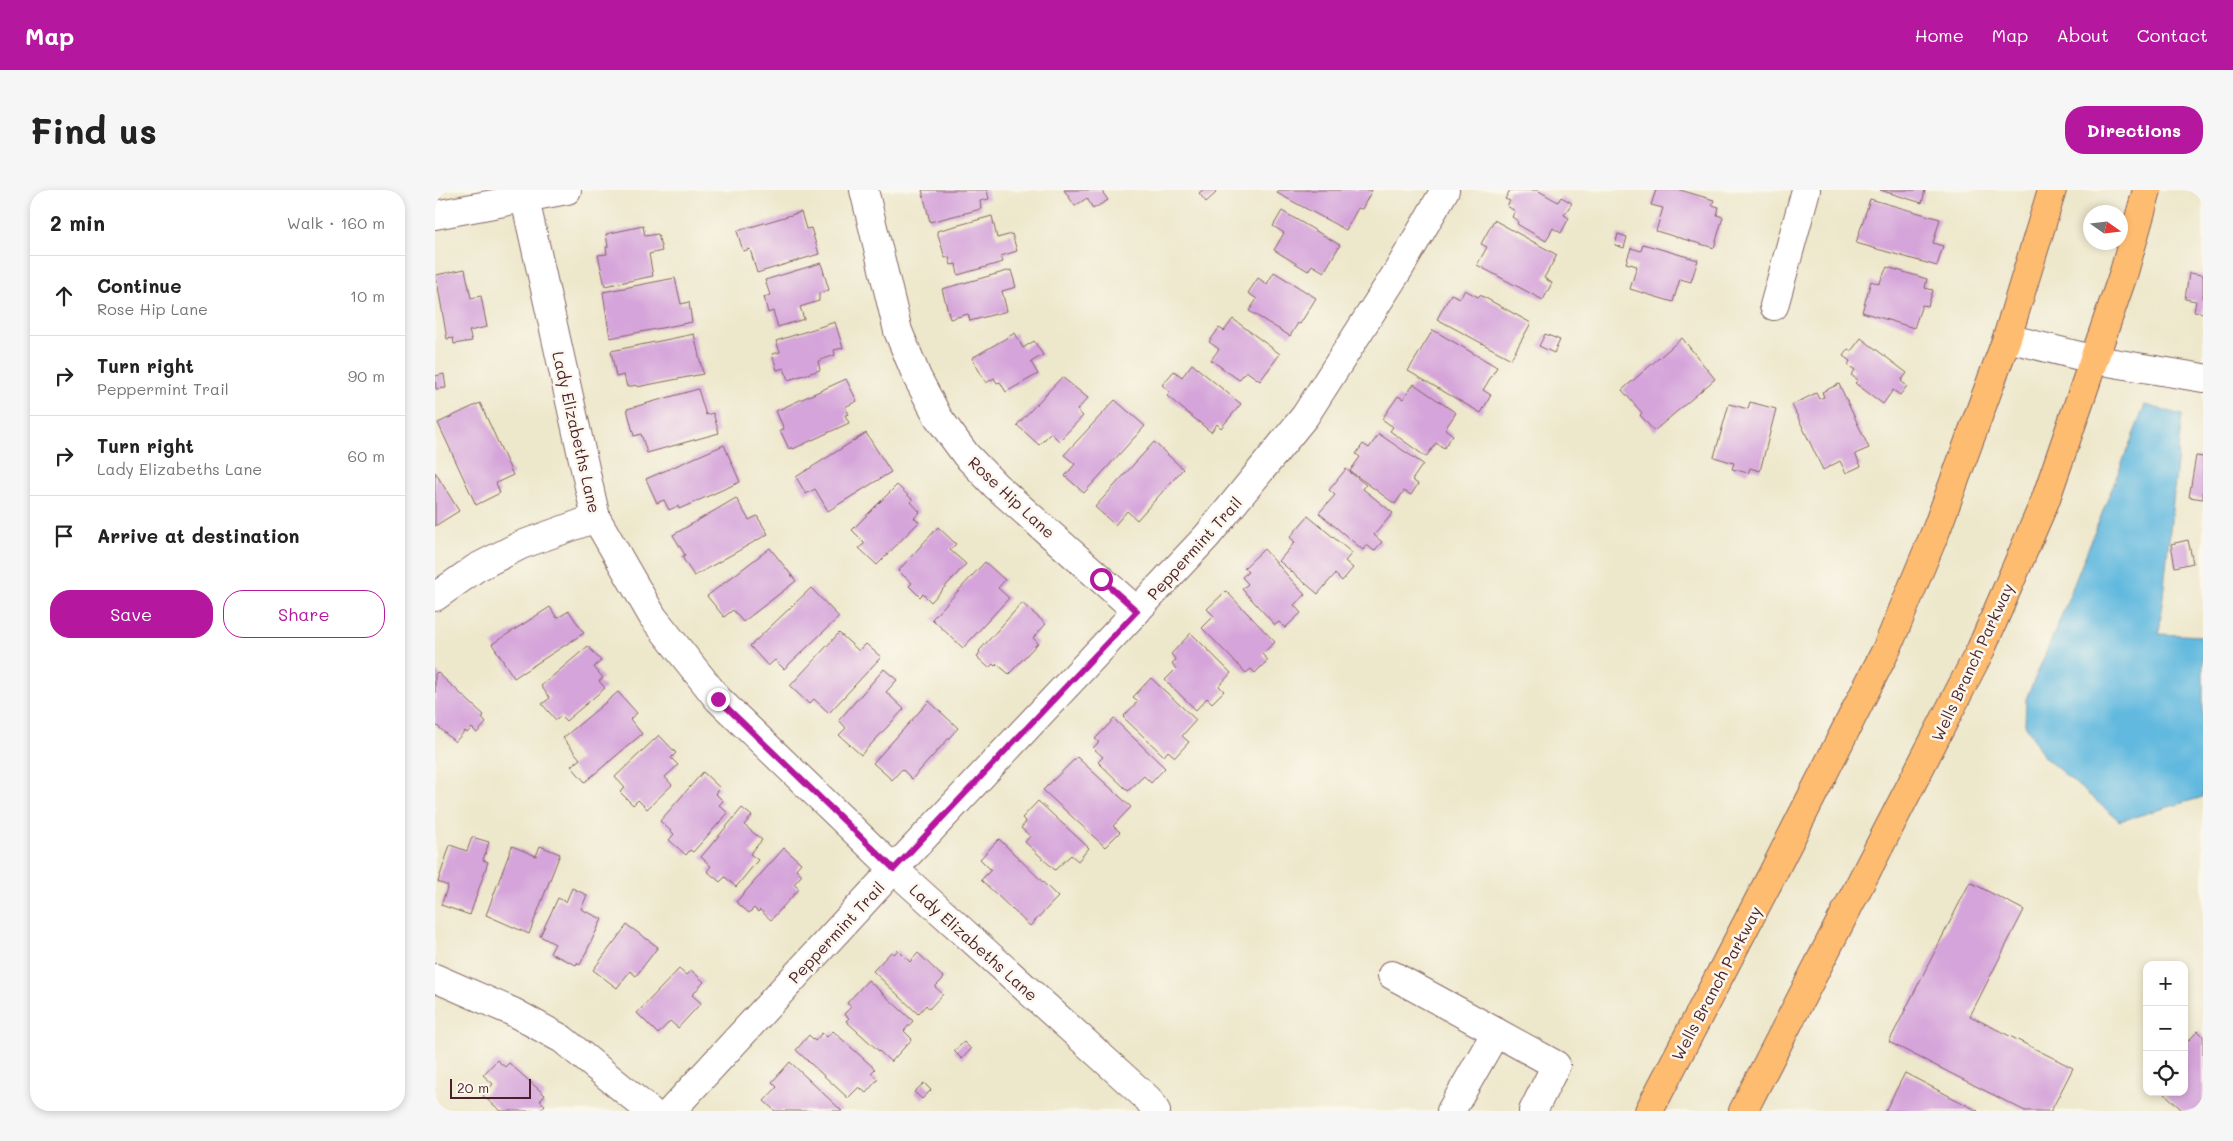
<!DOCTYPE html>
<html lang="en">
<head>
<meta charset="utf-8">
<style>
	:root { --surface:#fff; --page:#f6f6f6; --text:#222; --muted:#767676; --line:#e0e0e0; --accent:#b5179e }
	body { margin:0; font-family:Mali,sans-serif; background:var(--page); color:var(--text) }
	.controls { position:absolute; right:15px; bottom:15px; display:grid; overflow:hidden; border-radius:10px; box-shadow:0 2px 8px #0003 }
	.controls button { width:45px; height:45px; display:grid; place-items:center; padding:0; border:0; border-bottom:1px solid var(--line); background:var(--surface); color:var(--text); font:25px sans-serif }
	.compass { position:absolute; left:1648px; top:15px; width:45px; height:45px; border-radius:50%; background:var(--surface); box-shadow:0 2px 8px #0003; rotate:104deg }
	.scale { position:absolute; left:15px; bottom:12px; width:81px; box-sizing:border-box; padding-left:5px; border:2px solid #4a1f2b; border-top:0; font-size:14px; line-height:18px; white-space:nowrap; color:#4a1f2b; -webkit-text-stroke:4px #fbf7ec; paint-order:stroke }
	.stop { position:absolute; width:15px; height:15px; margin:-11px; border:4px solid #b5179e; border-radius:50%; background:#fff }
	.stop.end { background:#b5179e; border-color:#fff; box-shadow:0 1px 5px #0008 }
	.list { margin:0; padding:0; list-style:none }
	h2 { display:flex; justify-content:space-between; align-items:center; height:65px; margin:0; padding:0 20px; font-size:21px }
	h2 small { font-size:16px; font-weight:400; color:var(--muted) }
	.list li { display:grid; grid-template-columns:32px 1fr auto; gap:15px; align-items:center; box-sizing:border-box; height:80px; padding:0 20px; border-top:1px solid var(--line) }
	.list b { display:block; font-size:19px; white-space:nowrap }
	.list p { margin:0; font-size:16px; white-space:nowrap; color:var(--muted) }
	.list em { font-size:16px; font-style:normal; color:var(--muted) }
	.actions { display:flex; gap:10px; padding:15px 20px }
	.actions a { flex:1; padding:11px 0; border:1px solid var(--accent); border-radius:20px; text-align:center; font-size:18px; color:var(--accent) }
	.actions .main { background:var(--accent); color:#fff }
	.icon { flex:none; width:28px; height:28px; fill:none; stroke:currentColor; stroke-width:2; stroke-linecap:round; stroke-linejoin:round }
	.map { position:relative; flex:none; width:1768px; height:921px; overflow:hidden; border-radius:20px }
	header { display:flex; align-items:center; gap:30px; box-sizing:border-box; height:70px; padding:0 25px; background:var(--accent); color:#fff }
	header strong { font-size:24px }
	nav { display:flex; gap:28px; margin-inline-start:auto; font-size:18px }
	.intro { display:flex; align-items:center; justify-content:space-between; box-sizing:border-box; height:120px; padding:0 30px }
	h1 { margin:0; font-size:35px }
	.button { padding:12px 22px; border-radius:20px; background:var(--accent); color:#fff; font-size:18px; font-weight:700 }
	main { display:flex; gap:30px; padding:0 30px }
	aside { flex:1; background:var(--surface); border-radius:20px; box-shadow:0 2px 8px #0003 }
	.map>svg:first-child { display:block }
	.water { fill:#62b9df; stroke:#566c85 }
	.building { fill:#d5a4da }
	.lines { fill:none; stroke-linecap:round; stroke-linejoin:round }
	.minor-casing { stroke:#836563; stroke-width:30 }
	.major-casing { stroke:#836563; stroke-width:30 }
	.minor { stroke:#fff; stroke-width:28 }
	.major { stroke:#fdbc6f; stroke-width:28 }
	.route { stroke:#b5179e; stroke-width:6 }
	.labels { text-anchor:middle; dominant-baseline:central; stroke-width:5; stroke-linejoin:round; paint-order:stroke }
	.street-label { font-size:16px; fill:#4a1f2b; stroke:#fbf7ec }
</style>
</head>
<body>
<header>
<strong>Map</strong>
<nav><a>Home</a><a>Map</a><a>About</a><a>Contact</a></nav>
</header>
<div class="intro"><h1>Find us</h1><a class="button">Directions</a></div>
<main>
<aside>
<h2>2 min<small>Walk · 160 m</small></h2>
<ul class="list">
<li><svg class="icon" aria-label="ahead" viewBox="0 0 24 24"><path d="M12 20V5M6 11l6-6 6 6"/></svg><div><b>Continue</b><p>Rose Hip Lane</p></div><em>10 m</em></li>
<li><svg class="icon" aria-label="right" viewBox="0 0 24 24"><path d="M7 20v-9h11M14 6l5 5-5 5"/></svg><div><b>Turn right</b><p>Peppermint Trail</p></div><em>90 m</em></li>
<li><svg class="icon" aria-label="right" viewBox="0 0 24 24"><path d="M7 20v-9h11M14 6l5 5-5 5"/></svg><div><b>Turn right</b><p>Lady Elizabeths Lane</p></div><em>60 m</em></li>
<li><svg class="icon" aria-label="arrive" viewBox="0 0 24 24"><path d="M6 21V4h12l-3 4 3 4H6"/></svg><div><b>Arrive at destination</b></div></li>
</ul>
<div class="actions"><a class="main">Save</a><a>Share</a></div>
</aside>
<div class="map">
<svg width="1768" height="921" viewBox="0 0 1768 921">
	<rect width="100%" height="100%" fill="#fbf7ec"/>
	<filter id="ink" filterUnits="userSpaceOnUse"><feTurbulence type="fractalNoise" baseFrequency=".02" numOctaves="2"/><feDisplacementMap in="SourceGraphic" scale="10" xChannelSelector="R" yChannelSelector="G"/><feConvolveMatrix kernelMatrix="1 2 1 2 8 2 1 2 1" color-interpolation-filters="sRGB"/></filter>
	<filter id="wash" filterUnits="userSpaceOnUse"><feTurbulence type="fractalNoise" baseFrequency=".0096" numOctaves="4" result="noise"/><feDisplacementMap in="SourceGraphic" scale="20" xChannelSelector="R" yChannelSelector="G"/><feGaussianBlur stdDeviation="1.12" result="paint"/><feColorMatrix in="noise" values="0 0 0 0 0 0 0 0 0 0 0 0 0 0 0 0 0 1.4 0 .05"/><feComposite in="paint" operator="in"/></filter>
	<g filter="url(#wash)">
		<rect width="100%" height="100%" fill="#ede7cb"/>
		<polygon class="water" points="1710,215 1747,225 1724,444 1768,446 1768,607 1685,631 1609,567 1590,534 1591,509 1622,437"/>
		<g id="blocks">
			<g class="building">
				<polygon points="487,0 552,0 554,9 545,11 546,19 495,32"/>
				<polygon points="629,0 666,0 673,10 658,19 652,8 640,16"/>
				<polygon points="768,0 778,0 781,3 771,12 764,3"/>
				<polygon points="844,0 937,0 927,19 923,18 911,40 842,3"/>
				<polygon points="1075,0 1102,0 1123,12 1126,7 1137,13 1129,25 1134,28 1126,43 1118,38 1111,51 1082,34 1083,31 1077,27 1080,21 1072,16 1075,11 1070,9"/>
				<polygon points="1221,0 1245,0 1279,10 1277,15 1284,17 1282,25 1288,27 1279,58 1221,41 1228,18 1216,15"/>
				<polygon points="1445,0 1490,0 1487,13"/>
				<polygon points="1435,9 1505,29 1498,53 1508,56 1502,76 1421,53"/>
				<polygon points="847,21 905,55 889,82 877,75 873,81 839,60 849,43 838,36"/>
				<polygon points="366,22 371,39 376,38 384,64 322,83 315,59 308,61 302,41"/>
				<polygon points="557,26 562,48 577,44 582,61 566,66 568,72 523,85 521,74 516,75 514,67 510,68 502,41"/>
				<polygon points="1059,30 1122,65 1109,88 1117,93 1108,110 1042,75 1052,57 1046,54"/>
				<polygon points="208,36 210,46 223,44 227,61 214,64 218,86 170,96 163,65 172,64 171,57 173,57 171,44"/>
				<polygon points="1183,44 1192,47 1189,58 1180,55"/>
				<polygon points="1208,54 1263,70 1256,92 1245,89 1238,112 1195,99 1202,76 1191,73 1196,58 1206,61"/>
				<polygon points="386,73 394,100 384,103 384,111 365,117 369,129 343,137 338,121 333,123 329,107 335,105 330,90"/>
				<polygon points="1452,77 1492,89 1490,98 1498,100 1493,116 1487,115 1479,138 1427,122 1436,91 1444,94"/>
				<polygon points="30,79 36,108 46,106 52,137 34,141 37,151 19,154 18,148 12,149 1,85"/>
				<polygon points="576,80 581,97 567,101 572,121 535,131 533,124 515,129 507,99"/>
				<polygon points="839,82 881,108 865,134 863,133 855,146 814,121 822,109 813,103 823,88 832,94"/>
				<polygon points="1754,83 1768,85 1768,123 1759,122 1761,111 1750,109"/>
				<polygon points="240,88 246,114 254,112 257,132 175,148 168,102"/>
				<polygon points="1030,100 1043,107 1045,105 1096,133 1076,169 1002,129 1016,104 1025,108"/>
				<polygon points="798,129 845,164 825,191 811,181 804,190 776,170 784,159 774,152 784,138 789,141"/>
				<polygon points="400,132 408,158 399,160 400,165 383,171 385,180 353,190 349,178 342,180 337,164 345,162 341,151"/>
				<polygon points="998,140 1062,177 1048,200 1056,205 1046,223 973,181"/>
				<polygon points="580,143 588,158 599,151 608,165 596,172 603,184 571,202 565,192 562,193 559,188 551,193 537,168"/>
				<polygon points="259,144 268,184 202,197 202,195 192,197 189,185 181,187 176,161"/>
				<polygon points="1110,144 1125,150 1119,163 1104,156"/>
				<polygon points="1247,148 1280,189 1219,241 1205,225 1207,223 1187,200"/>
				<polygon points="1426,148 1472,183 1466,191 1472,196 1465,205 1458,200 1448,214 1420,193 1423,190 1416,185 1420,180 1413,175 1415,171 1408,166 1413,159 1416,161"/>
				<polygon points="757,174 806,214 786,238 782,234 776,242 732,206 735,202 727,195 739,181 747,187"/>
				<polygon points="9,184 11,198 1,199 0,186"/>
				<polygon points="627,187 653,208 642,220 648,226 624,251 616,243 604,255 582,235"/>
				<polygon points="411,189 422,211 410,217 414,224 410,225 414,233 358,259 357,257 354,259 345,240 349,239 341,221"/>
				<polygon points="979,194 1021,223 1010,239 1018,245 1009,258 1001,253 991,267 955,241 958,237 947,229 963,206 968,209"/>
				<polygon points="1404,194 1434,258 1420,264 1426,276 1411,283 1405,271 1388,280 1357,215 1381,203 1384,209 1389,207 1387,202"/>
				<polygon points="263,199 271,225 278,223 284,243 212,263 206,244 199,246 192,219"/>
				<polygon points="680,210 710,236 649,303 630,286 640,274 629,265"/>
				<polygon points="1315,212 1341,219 1325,281 1315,278 1313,283 1297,279 1299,273 1279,267 1294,214 1313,219"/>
				<polygon points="45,213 78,285 61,293 65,303 41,315 3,233"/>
				<polygon points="431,243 456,282 393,321 380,299 371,304 361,287"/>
				<polygon points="944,244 988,274 977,290 983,294 976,305 969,301 960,314 915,281 925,267 921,264 928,254 934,258"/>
				<polygon points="719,252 748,279 702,330 692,321 680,335 660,317"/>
				<polygon points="289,255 305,292 244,319 243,316 234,320 229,310 222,313 211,289"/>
				<polygon points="1761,266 1768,267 1768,309 1754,307"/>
				<polygon points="911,279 931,295 928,299 958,323 939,345 947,352 939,361 932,355 928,360 884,323 900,305 894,300"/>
				<polygon points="0,282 24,321 0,336"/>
				<polygon points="462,295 478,310 476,312 485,322 479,328 484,332 442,375 424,358 430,353 417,340"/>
				<polygon points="301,308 314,330 322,326 333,344 259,386 247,367 250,365 238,345"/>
				<polygon points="873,326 917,363 910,371 918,378 907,391 900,384 883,404 844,371 860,352 855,347"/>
				<polygon points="503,337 521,354 515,360 531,374 496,412 488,404 485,407 474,396 477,393 463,381"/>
				<polygon points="1753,350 1758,373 1740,377 1736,354"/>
				<polygon points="335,358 361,391 308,432 298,420 289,427 272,406"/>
				<polygon points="829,359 870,405 859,415 866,423 850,438 844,432 840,435 807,399 813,394 807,387 813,382 809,378"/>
				<polygon points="550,372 570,390 563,398 574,408 528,458 497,429"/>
				<polygon points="376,398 404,427 349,479 340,470 333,476 315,456"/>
				<polygon points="791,401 840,452 827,464 833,470 820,483 816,479 811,483 767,438 779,426 772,419"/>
				<polygon points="587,413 611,434 598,448 603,453 574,484 562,474 560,476 558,474 554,478 542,467 545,462 544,461"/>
				<polygon points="115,417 122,428 134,421 149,443 79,488 57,454"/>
				<polygon points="404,443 424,461 431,454 446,467 394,523 379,509 374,514 355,496"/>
				<polygon points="756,443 796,483 784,496 789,501 777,513 772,508 761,520 730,490 741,479 737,473 741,470 736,464"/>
				<polygon points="153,456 166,471 159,477 168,488 164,491 170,498 131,531 126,526 121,530 107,514 115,508 106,496"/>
				<polygon points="449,479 462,490 451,502 469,519 426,565 404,545 411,538 404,530"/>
				<polygon points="2,482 49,525 47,528 51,533 42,543 37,538 32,543 30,541 20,552 0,534 0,484"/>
				<polygon points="716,488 761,530 747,546 754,552 740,567 733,561 729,566 688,527 703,511 698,507"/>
				<polygon points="183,502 202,523 195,529 207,544 150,592 136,576 145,569 128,548"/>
				<polygon points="494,511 523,538 477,589 467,579 457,590 438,573"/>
				<polygon points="679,529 730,578 716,593 709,586 693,601 663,572 668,567 658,558 664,552 660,549"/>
				<polygon points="224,545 241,563 236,568 243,575 230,587 237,595 212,619 203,610 198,615 185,602 190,598 180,587"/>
				<polygon points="642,567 696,617 678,636 685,642 670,657 608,600"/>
				<polygon points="268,582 285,598 280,603 288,611 284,615 293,623 258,662 255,660 251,665 234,650 239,644 225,631"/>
				<polygon points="603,611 654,658 643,671 636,665 620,680 590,652 595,646 586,638 591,632 587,628"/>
				<polygon points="307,618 317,626 309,635 327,650 315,664 323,670 301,697 290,687 285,692 272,681 276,676 266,667"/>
				<polygon points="37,647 54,652 48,670 53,672 35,725 6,715 13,696 3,692 15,655 32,661"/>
				<polygon points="564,649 623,707 595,736 546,690 556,680 545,669"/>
				<polygon points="77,656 101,666 105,656 125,664 94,744 51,725"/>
				<polygon points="349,658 366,673 361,679 367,685 359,694 364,699 336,730 325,720 323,722 319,718 314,723 301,712"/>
				<polygon points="1535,692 1589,720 1535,826 1638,878 1616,921 1590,921 1454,852"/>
				<polygon points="137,698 152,705 146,719 167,729 145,775 142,773 141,775 115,763 120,754 105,746 123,708 131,712"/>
				<polygon points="192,735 223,757 201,786 195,781 182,798 158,780"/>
				<polygon points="463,760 475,772 483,763 509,788 500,797 508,804 494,819 491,815 483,824 438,781 456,762 459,764"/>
				<polygon points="244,779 251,785 256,780 269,792 257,805 266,813 243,838 235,831 223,844 202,823"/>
				<polygon points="433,790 478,831 469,841 477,849 456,872 411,831 414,828 409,824 416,817 412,813"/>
				<polygon points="398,841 440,879 436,883 443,889 431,903 424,897 413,908 361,860 374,845 380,851 387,843 392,847"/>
				<polygon points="1763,841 1768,846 1768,921 1748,921 1728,902 1749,902 1749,855"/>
				<polygon points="529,852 536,859 527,869 519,861"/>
				<polygon points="62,870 70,877 74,873 110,905 105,911 110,915 105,921 66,921 48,906 58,894 48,885"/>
				<polygon points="355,872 407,921 340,921 329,911 342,897 337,892"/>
				<polygon points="1470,883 1543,921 1450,921"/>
				<polygon points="489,893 496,900 487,909 479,902"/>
			</g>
		</g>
	</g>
	<g filter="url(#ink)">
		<use href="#blocks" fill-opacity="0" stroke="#836563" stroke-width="1"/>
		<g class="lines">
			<defs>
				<g id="minor">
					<polyline points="88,0 161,328 218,427 283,509 459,679 713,909 721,921"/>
					<polyline points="429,0 463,141 482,187 503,227 531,265 561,296 702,421"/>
					<polyline points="0,25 132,0"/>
					<polyline points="1339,116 1371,0"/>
					<polyline points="1572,148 1661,170 1768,188"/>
					<polyline points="0,407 41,378 86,355 161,328"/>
					<polyline points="957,785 1061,842"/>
					<polyline points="0,788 78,822 127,849 215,921"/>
					<polyline points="236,921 459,679 772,346 870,226 964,79 1010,0"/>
					<polyline points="1016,921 1061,842 1121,875 1098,921"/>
				</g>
				<g id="major">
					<polyline points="1214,921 1338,683 1452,458 1502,338 1572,148 1617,0"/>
					<polyline points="1308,921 1546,459 1610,311 1689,82 1712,0"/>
				</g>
			</defs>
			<use href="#minor" class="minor-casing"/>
			<use href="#major" class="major-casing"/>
			<use href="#minor" class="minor"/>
			<use href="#major" class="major"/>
		</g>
	</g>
	<g class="lines" filter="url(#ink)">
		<polyline class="route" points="283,509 459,679 702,421 666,389"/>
	</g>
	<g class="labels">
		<g class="street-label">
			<text transform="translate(142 242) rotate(77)">Lady Elizabeths Lane</text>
			<text transform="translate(577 307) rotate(43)">Rose Hip Lane</text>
			<text transform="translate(759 358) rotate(-48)">Peppermint Trail</text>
			<text transform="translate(1537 472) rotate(-65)">Wells Branch Parkway</text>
			<text transform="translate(401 742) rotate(-47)">Peppermint Trail</text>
			<text transform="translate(539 752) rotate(42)">Lady Elizabeths Lane</text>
			<text transform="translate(1281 793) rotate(-62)">Wells Branch Parkway</text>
		</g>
	</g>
</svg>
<div class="controls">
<button>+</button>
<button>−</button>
<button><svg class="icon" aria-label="locate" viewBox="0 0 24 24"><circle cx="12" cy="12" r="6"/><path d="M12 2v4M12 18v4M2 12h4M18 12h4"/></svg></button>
</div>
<svg class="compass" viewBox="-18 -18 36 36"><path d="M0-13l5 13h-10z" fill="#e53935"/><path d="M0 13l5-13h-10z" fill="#767676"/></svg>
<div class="scale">20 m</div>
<div class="stop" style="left:666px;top:389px"></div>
<div class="stop end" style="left:283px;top:509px"></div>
</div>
</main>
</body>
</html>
